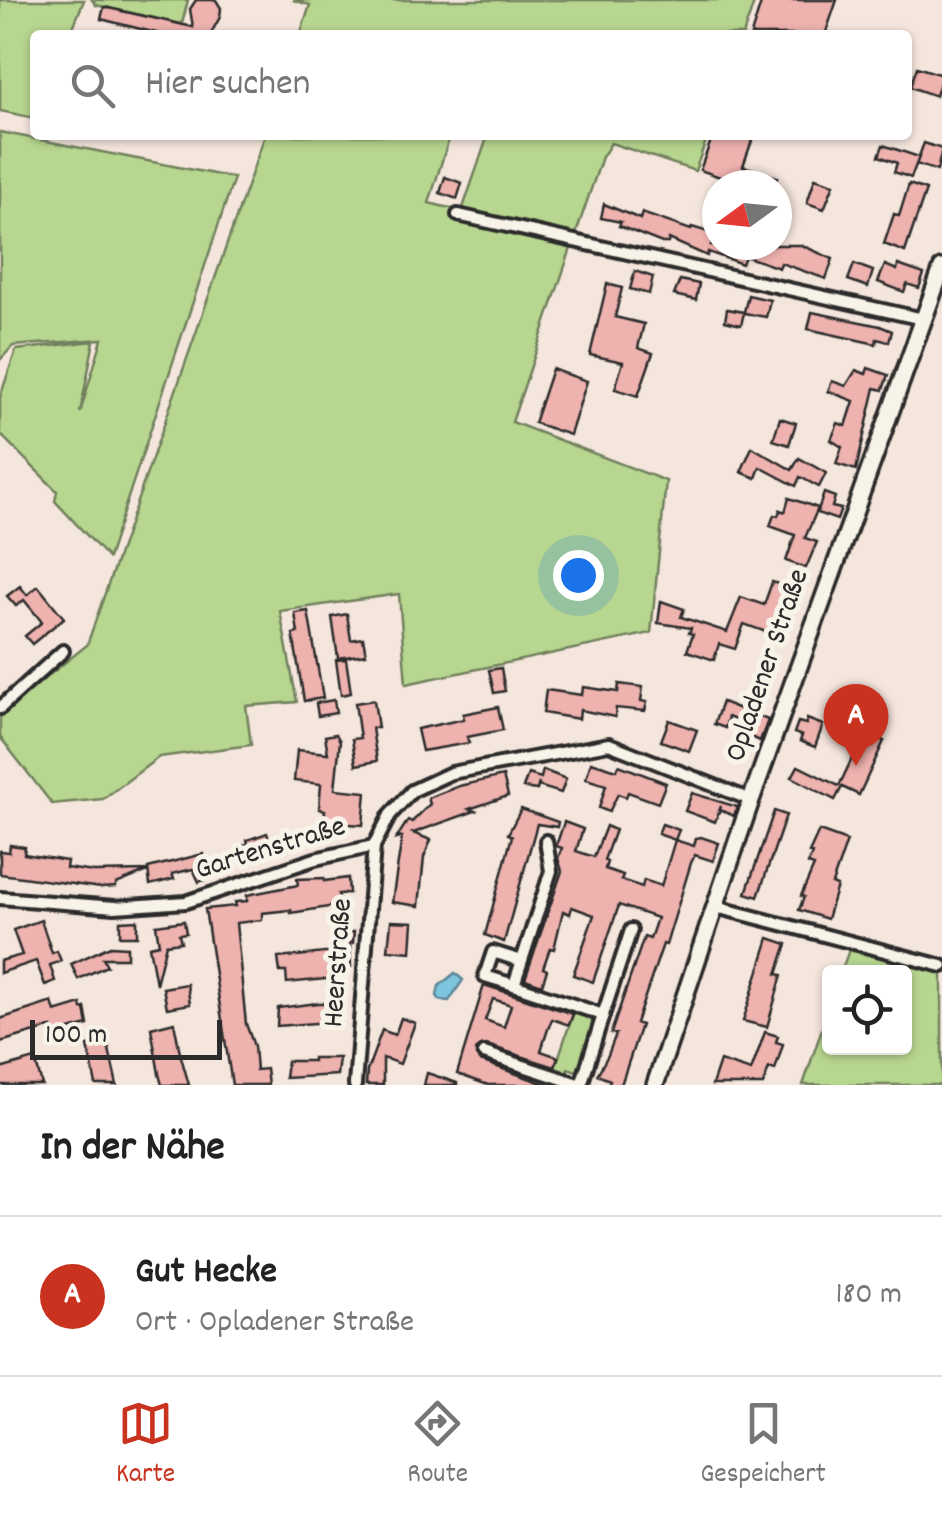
<!DOCTYPE html>
<html lang="de">
<head>
<meta charset="utf-8">
<style>
	:root { --surface:#fff; --page:#f2f2f2; --text:#222; --muted:#767676; --line:#e0e0e0; --accent:#c8321e }
	body { margin:0; font-family:Dekko,sans-serif; background:var(--page); color:var(--text) }
	.controls { position:absolute; right:30px; bottom:30px; display:grid; overflow:hidden; border-radius:10px; box-shadow:0 2px 8px #0004 }
	.controls button { width:90px; height:90px; display:grid; place-items:center; padding:0; border:0; border-bottom:2px solid var(--line); background:var(--surface); color:var(--text); font:50px sans-serif }
	.compass { position:absolute; left:702px; top:170px; width:90px; height:90px; border-radius:50%; background:var(--surface); box-shadow:0 2px 8px #0004; rotate:255deg }
	.scale { position:absolute; left:30px; bottom:25px; width:192px; box-sizing:border-box; padding-left:10px; border:5px solid #2b2b2b; border-top:0; font-size:28px; line-height:35px; white-space:nowrap; color:#2b2b2b; -webkit-text-stroke:8px #f7f3e8; paint-order:stroke }
	.you { position:absolute; left:578px; top:575px; width:35px; height:35px; margin:-25px; border:8px solid #fff; border-radius:50%; background:#1a73e8; box-shadow:0 0 0 15px #1a73e833 }
	.badge { display:grid; place-items:center; width:65px; height:65px; border-radius:50%; background:var(--accent); color:#fff; font-size:32px; font-weight:700 }
	.pin { position:absolute; translate:-50% -82px; filter:drop-shadow(0 2px 5px #0008) }
	.pin::after { content:''; position:absolute; top:52px; width:35px; height:30px; background:inherit; clip-path:polygon(0 0,100% 0,50% 100%) }
	.list { margin:0; padding:0; list-style:none }
	h2 { display:flex; justify-content:space-between; align-items:center; height:130px; margin:0; padding:0 40px; font-size:42px }
	h2 small { font-size:32px; font-weight:400; color:var(--muted) }
	.list li { display:grid; grid-template-columns:65px 1fr auto; gap:30px; align-items:center; box-sizing:border-box; height:160px; padding:0 40px; border-top:2px solid var(--line) }
	.list b { display:block; font-size:38px; white-space:nowrap }
	.list p { margin:0; font-size:32px; white-space:nowrap; color:var(--muted) }
	.list em { font-size:32px; font-style:normal; color:var(--muted) }
	.icon { flex:none; width:55px; height:55px; fill:none; stroke:currentColor; stroke-width:2; stroke-linecap:round; stroke-linejoin:round }
	.map { position:relative; flex:none; width:942px; height:1085px; overflow:hidden }
	.search { position:absolute; background:var(--surface); box-shadow:0 2px 8px #0004; left:30px; right:30px; top:30px; height:110px; display:flex; align-items:center; gap:25px; box-sizing:border-box; padding:0 35px; border-radius:10px; color:var(--muted); font-size:38px }
	.sheet { height:290px; background:var(--surface) }
	nav { display:flex; justify-content:space-around; align-items:center; box-sizing:border-box; height:140px; border-top:2px solid var(--line); background:var(--surface); font-size:28px; color:var(--muted) }
	nav a { display:grid; justify-items:center; gap:5px }
	nav .on { color:var(--accent) }
	.map>svg:first-child { display:block }
	.green { fill:#b7d68f; stroke:#71805d; stroke-width:2.5 }
	.water { fill:#7ec5df; stroke:#5d8797; stroke-width:2.5 }
	.building { fill:#eeb2af; stroke:#2b2b2b; stroke-width:2.5; fill-rule:evenodd }
	.lines { fill:none; stroke-linecap:round; stroke-linejoin:round }
	.street-casing { stroke:#2b2b2b; stroke-width:18 }
	.secondary-casing { stroke:#2b2b2b; stroke-width:22 }
	.street { stroke:#f7f3e8; stroke-width:10 }
	.secondary { stroke:#f7f3e8; stroke-width:15 }
	.labels { text-anchor:middle; dominant-baseline:central; stroke-width:10; stroke-linejoin:round; paint-order:stroke }
	.street-label { font-size:30px; fill:#2b2b2b; stroke:#f7f3e8 }
</style>
</head>
<body>
<div class="map">
<svg width="942" height="1085" viewBox="0 0 942 1085">
	<rect width="100%" height="100%" fill="#f5e6dd"/>
	<filter id="ink" filterUnits="userSpaceOnUse"><feTurbulence type="fractalNoise" baseFrequency=".01" numOctaves="2"/><feDisplacementMap in="SourceGraphic" scale="20" xChannelSelector="R" yChannelSelector="G"/><feConvolveMatrix kernelMatrix="1 2 1 2 8 2 1 2 1" color-interpolation-filters="sRGB"/></filter>
	<g filter="url(#ink)">
		<g class="green">
			<polygon points="0,0 84,0 70,35 35,35 35,118 0,111"/>
			<polygon points="92,0 188,0 182,24 96,5"/>
			<polygon points="293,0 755,0 743,35 300,35 310,5"/>
			<polygon points="0,132 234,178 108,558 55,501 57,491 0,434 0,397 16,350 94,341 80,413 102,339 13,346 0,360"/>
			<polygon points="265,135 450,135 429,203 462,211 488,135 708,135 695,171 611,143 602,157 512,422 666,481 651,633 406,684 399,594 280,611 297,702 246,706 251,745 159,757 103,799 52,804 0,737 0,714 87,645"/>
			<polygon points="850,947 942,974 942,1085 803,1085 829,1008 830,1048 904,1048 904,972 841,972"/>
			<polygon points="574,1011 590,1017 594,1028 579,1072 568,1068 565,1076 554,1071"/>
		</g>
		<polygon class="water" points="455,973 463,980 449,1001 440,1000 437,996 439,986"/>
		<g class="building">
			<polygon points="196,0 216,0 221,8 220,17 210,35 164,35 101,19 104,7 193,27 190,9"/>
			<polygon points="762,0 837,0 825,35 751,35"/>
			<polygon points="917,67 942,75 936,96 910,87"/>
			<polygon points="713,135 754,135 743,166 777,177 774,185 743,185 700,170"/>
			<polygon points="924,143 942,149 937,171 916,164"/>
			<polygon points="883,145 919,157 911,178 894,172 897,163 879,156"/>
			<polygon points="445,177 462,183 457,199 440,193"/>
			<polygon points="815,178 834,184 824,209 807,203"/>
			<polygon points="909,184 926,190 905,252 884,244 894,214 899,216"/>
			<polygon points="604,204 640,219 642,213 691,230 692,227 715,234 711,245 801,245 833,259 826,279 781,263 779,268 745,256 742,264 708,252 707,256 669,239 668,243 662,243 619,226 621,222 601,218"/>
			<polygon points="854,264 873,271 868,287 848,280"/>
			<polygon points="885,265 897,270 898,265 924,274 919,288 907,284 904,292 878,282"/>
			<polygon points="635,271 653,277 649,294 630,289"/>
			<polygon points="680,280 699,284 696,300 674,295"/>
			<polygon points="607,284 622,288 615,317 644,324 638,348 653,353 638,396 615,389 623,362 590,355"/>
			<polygon points="748,295 770,300 766,317 744,313 741,325 725,321 727,309 744,312"/>
			<polygon points="812,312 880,326 892,331 889,342 877,339 876,344 808,329"/>
			<polygon points="868,368 888,375 883,390 875,388 856,470 836,464 842,447 831,440 838,423 846,426 854,401 828,391 832,381 846,386 856,370 866,374"/>
			<polygon points="552,369 587,381 570,435 534,423"/>
			<polygon points="780,418 796,423 789,445 773,440"/>
			<polygon points="752,447 792,470 799,458 826,473 819,487 800,477 796,486 760,467 756,478 741,472"/>
			<polygon points="824,493 835,497 832,507 841,509 837,520 817,513"/>
			<polygon points="789,498 818,508 805,538 817,542 806,568 786,561 795,535 770,526 774,515 778,516 780,510 785,512"/>
			<polygon points="772,582 797,590 783,638 744,624 735,649 719,644 714,660 687,651 693,634 689,633 691,628 658,623 661,601 684,609 681,617 727,632 741,597 764,605"/>
			<polygon points="20,586 27,595 38,586 64,618 32,644 25,636 42,622 24,600 16,606 7,596"/>
			<polygon points="308,611 323,698 304,701 293,634 298,633 295,613"/>
			<polygon points="347,614 351,640 363,638 366,654 338,658 332,617"/>
			<polygon points="346,659 351,693 341,695 336,660"/>
			<polygon points="501,668 505,691 494,693 489,670"/>
			<polygon points="619,684 643,687 641,701 647,702 645,711 616,708 615,717 580,710 579,719 543,713 546,690 582,695 583,687 618,692"/>
			<polygon points="334,700 336,713 318,716 316,703"/>
			<polygon points="374,700 378,728 372,728 377,761 356,765 352,739 360,738 355,703"/>
			<polygon points="722,702 768,720 760,741 747,735 750,726 728,717 725,728 714,724"/>
			<polygon points="498,707 503,730 467,737 469,743 422,751 417,729 464,719 463,714"/>
			<polygon points="807,719 823,725 815,747 800,741 802,736 794,733 798,722 806,724"/>
			<polygon points="669,720 697,730 689,751 661,741"/>
			<polygon points="859,729 884,741 859,795 842,787 835,800 792,777 798,766 839,786 856,750 851,747"/>
			<polygon points="336,734 340,741 335,789 366,792 363,825 349,824 349,827 324,824 325,810 319,809 321,784 294,781 297,750 328,753 325,736"/>
			<polygon points="591,762 617,770 619,765 666,783 658,803 628,792 626,797 618,794 609,812 599,808 606,785 586,779"/>
			<polygon points="543,770 566,779 561,793 538,786 539,783 537,790 523,788 528,774 541,778"/>
			<polygon points="503,776 508,796 469,809 475,811 413,833 431,840 424,857 419,906 392,902 402,837 396,839 408,820 412,822 430,804 428,798 459,786"/>
			<polygon points="692,793 737,807 734,816 720,810 721,806 715,822 685,811"/>
			<polygon points="521,809 558,822 557,827 537,824 504,942 485,935 512,836 508,834"/>
			<polygon points="774,811 786,815 758,897 746,893"/>
			<polygon points="564,822 583,829 576,851 594,857 606,826 615,830 604,860 607,862 605,869 623,875 621,880 642,887 644,880 661,886 675,840 694,846 696,838 701,837 719,843 713,861 695,855 691,863 666,945 663,944 636,1023 641,1025 621,1085 608,1085 610,1080 597,1075 608,1055 616,1034 611,1033 644,937 650,939 657,918 619,905 593,982 573,975 594,915 572,907 570,914 563,911 554,949 550,948 543,968 547,970 542,985 525,979 562,871 558,858 562,848 556,846"/>
			<polygon points="662,824 679,830 675,840 658,834"/>
			<polygon points="819,831 847,841 832,884 837,886 827,919 799,910 804,897 801,896 814,866 808,864 812,854 809,853"/>
			<polygon points="267,833 272,849 246,856 243,846 248,844 247,840"/>
			<polygon points="10,845 25,847 24,854 67,861 66,868 94,872 148,871 116,884 116,887 101,888 0,874 0,851 9,852"/>
			<polygon points="203,854 212,877 199,882 193,869 172,874 174,879 150,885 148,868"/>
			<polygon points="324,878 324,881 348,878 349,893 338,894 341,905 291,913 291,910 262,913 262,920 236,923 246,1024 254,1046 256,1070 266,1069 268,1085 232,1085 205,909 236,906 235,902 247,901 247,895 298,885 297,879"/>
			<polygon points="41,920 52,953 57,951 61,961 50,965 55,981 45,985 36,961 0,973 0,961 22,955 13,930"/>
			<polygon points="137,920 137,936 120,936 120,921"/>
			<polygon points="184,921 186,933 179,934 181,942 166,944 156,984 149,946 159,944 156,925"/>
			<polygon points="391,921 413,922 411,952 388,950"/>
			<polygon points="354,932 353,943 350,943 351,967 336,968 337,978 287,983 286,972 280,972 278,958 334,952 333,934"/>
			<polygon points="769,938 787,944 777,974 782,975 767,1027 743,1021"/>
			<polygon points="110,946 127,947 127,958 103,958 107,966 78,979 71,964"/>
			<polygon points="187,984 190,1004 167,1008 163,988"/>
			<path d="M 484,985 L 573,1014 L 569,1025 L 552,1019 L 548,1029 L 541,1051 L 558,1057 L 555,1067 L 487,1045 L 476,1049 L 476,1056 L 480,1061 L 548,1085 L 488,1085 L 457,1074 ZM 493,999 L 511,1005 L 504,1027 L 485,1020 Z"/>
			<polygon points="52,1002 55,1012 81,1004 82,1009 85,1008 88,1025 54,1034 52,1028 46,1029 0,1042 0,1019"/>
			<polygon points="317,1003 342,1003 341,1021 277,1026 278,1008"/>
			<polygon points="401,1018 415,1023 400,1064 383,1058 383,1085 366,1085 367,1071 382,1030 395,1035"/>
			<polygon points="174,1022 180,1053 189,1085 162,1085 159,1074 151,1028"/>
			<polygon points="765,1032 778,1036 776,1042 783,1044 775,1070 769,1068 763,1085 712,1085 720,1061 751,1071"/>
			<polygon points="107,1040 117,1085 96,1085 88,1046"/>
			<polygon points="313,1058 339,1058 337,1075 285,1078 287,1061 313,1061"/>
			<polygon points="35,1059 42,1085 0,1085 0,1069"/>
			<polygon points="427,1073 457,1083 457,1085 424,1085"/>
		</g>
		<g class="lines">
			<defs>
				<g id="street">
					<polyline points="458,215 923,319"/>
					<polyline points="0,708 63,651"/>
					<polyline points="546,841 551,871 514,985 603,1015 581,1085"/>
					<polyline points="0,898 115,907 186,902 315,859 374,846"/>
					<polyline points="716,907 942,966"/>
					<polyline points="514,985 485,976 493,952 521,961"/>
					<polyline points="603,1015 631,930"/>
					<polyline points="484,1053 581,1085"/>
					<polyline points="355,1085 374,846 390,815 412,791 451,773 609,744 751,800"/>
				</g>
				<polyline id="secondary" points="655,1085 751,800 942,268"/>
			</defs>
			<use href="#street" class="street-casing"/>
			<use href="#secondary" class="secondary-casing"/>
			<use href="#street" class="street"/>
			<use href="#secondary" class="secondary"/>
		</g>
	</g>
	<g class="labels">
		<g class="street-label">
			<text transform="translate(769 666) rotate(-71)">Opladener Straße</text>
			<text transform="translate(271 850) rotate(-17)">Gartenstraße</text>
			<text transform="translate(340 963) rotate(-86)">Heerstraße</text>
		</g>
	</g>
</svg>
<div class="controls">
<button><svg class="icon" aria-label="locate" viewBox="0 0 24 24"><circle cx="12" cy="12" r="6"/><path d="M12 2v4M12 18v4M2 12h4M18 12h4"/></svg></button>
</div>
<svg class="compass" viewBox="-18 -18 36 36"><path d="M0-13l5 13h-10z" fill="#e53935"/><path d="M0 13l5-13h-10z" fill="#767676"/></svg>
<div class="scale">100 m</div>
<div class="you"></div>
<div class="pin badge" style="left:856px;top:766px">A</div>
<div class="search"><svg class="icon" aria-label="search" viewBox="0 0 24 24"><circle cx="10" cy="10" r="6"/><path d="M15 15l6 6"/></svg>Hier suchen</div>
</div>
<section class="sheet">
<h2>In der Nähe<small></small></h2>
<ul class="list">
<li><span class="badge">A</span><div><b>Gut Hecke</b><p>Ort · Opladener Straße</p></div><em>180 m</em></li>
</ul>
</section>
<nav>
<a class="on"><svg class="icon" aria-label="map" viewBox="0 0 24 24"><path d="M3 6l6-2 6 2 6-2v14l-6 2-6-2-6 2zM9 4v14M15 6v14"/></svg>Karte</a>
<a><svg class="icon" aria-label="directions" viewBox="0 0 24 24"><path d="M12 3l9 9-9 9-9-9zM9 14v-3h6M13 9l2 2-2 2"/></svg>Route</a>
<a><svg class="icon" aria-label="saved" viewBox="0 0 24 24"><path d="M7 4h10v16l-5-4-5 4z"/></svg>Gespeichert</a>
</nav>
</body>
</html>
